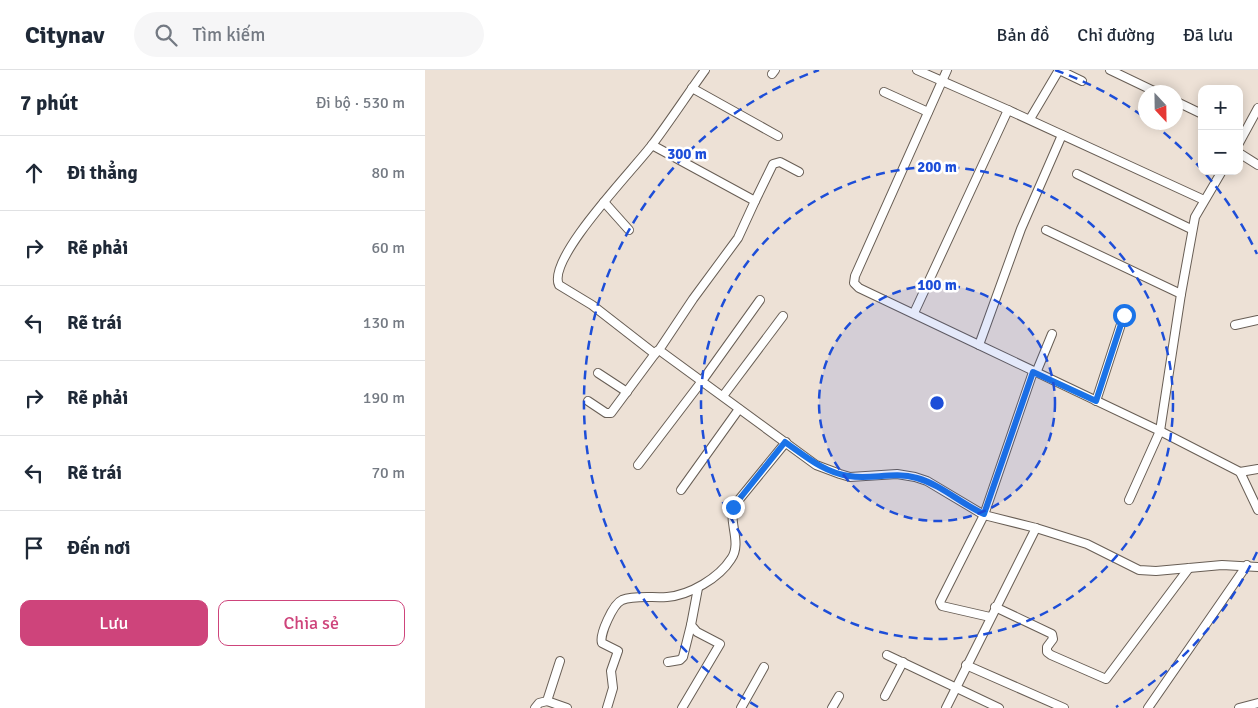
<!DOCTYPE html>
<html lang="vi">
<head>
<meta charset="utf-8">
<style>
	:root { --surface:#fff; --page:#f6f6f7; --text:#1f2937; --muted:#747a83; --line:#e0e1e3; --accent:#ce447b }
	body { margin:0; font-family:Signika,sans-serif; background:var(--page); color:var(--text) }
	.controls { position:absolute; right:15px; top:15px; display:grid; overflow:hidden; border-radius:10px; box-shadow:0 2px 12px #0003 }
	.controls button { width:45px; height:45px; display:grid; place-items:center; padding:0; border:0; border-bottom:1px solid var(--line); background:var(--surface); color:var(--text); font:25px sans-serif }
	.compass { position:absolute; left:713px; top:15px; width:45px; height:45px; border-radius:50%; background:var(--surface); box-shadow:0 2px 12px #0003; rotate:158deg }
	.stop { position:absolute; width:15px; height:15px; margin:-11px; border:4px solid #1a73e8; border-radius:50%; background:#fff }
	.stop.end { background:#1a73e8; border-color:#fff; box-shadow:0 1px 5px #0008 }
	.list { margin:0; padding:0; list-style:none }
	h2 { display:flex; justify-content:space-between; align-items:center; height:65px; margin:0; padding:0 20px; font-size:21px }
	h2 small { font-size:16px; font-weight:400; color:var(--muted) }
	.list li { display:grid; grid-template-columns:32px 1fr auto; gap:15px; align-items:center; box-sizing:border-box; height:75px; padding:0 20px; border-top:1px solid var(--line) }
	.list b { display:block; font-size:19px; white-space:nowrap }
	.list em { font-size:16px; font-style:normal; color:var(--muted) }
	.actions { display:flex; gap:10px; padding:15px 20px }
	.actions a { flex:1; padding:11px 0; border:1px solid var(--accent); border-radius:10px; text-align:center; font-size:18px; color:var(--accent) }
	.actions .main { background:var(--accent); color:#fff }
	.icon { flex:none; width:28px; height:28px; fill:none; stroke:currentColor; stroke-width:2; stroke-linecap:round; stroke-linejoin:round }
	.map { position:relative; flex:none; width:833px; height:638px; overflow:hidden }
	header { display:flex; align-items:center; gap:30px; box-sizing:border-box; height:70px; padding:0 25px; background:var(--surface); border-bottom:1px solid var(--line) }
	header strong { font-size:24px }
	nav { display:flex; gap:28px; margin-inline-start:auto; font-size:18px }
	.search { width:350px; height:45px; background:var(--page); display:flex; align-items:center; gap:12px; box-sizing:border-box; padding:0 18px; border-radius:28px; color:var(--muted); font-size:19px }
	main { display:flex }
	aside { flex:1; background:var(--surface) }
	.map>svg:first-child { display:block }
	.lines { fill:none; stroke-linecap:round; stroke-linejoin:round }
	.minor-casing { stroke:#685e55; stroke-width:10 }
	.minor { stroke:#fff; stroke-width:8 }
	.route { stroke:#1a73e8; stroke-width:6 }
	.ring { fill:none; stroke:#1d4ed8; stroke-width:2.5; stroke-dasharray:9 6 }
	.centre { fill:#1d4ed8; stroke:#fff; stroke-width:2.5 }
	.ring-label { font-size:15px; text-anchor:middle; font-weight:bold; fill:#1d4ed8; stroke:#fff; stroke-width:5; stroke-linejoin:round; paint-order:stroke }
</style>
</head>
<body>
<header>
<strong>Citynav</strong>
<div class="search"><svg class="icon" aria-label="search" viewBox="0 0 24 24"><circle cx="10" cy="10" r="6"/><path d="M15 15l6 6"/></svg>Tìm kiếm</div>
<nav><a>Bản đồ</a><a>Chỉ đường</a><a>Đã lưu</a></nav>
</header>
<main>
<aside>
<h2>7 phút<small>Đi bộ · 530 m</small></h2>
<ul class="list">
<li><svg class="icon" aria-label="ahead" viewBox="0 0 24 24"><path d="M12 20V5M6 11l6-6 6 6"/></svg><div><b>Đi thẳng</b></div><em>80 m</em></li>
<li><svg class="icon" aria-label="right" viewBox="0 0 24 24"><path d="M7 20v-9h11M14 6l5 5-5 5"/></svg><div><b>Rẽ phải</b></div><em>60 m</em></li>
<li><svg class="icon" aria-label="left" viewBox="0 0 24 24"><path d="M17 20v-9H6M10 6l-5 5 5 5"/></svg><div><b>Rẽ trái</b></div><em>130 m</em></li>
<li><svg class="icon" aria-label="right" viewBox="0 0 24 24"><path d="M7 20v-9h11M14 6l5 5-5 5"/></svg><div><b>Rẽ phải</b></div><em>190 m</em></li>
<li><svg class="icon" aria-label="left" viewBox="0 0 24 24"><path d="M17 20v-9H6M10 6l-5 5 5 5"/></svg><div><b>Rẽ trái</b></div><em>70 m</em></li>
<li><svg class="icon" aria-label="arrive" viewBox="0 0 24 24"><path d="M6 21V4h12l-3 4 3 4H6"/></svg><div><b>Đến nơi</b></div></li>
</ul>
<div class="actions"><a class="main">Lưu</a><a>Chia sẻ</a></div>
</aside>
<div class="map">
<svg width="833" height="638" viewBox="0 0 833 638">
	<rect width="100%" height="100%" fill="#ede1d6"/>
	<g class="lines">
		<defs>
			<g id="minor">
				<polyline points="492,0 583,40"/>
				<polyline points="522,0 430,206 429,213 434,218 554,275"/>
				<polyline points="634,0 657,11"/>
				<polyline points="685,0 731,22"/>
				<polyline points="347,4 350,0"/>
				<polyline points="267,18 353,66"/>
				<polyline points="459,22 503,42"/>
				<polyline points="750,31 777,44"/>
				<polyline points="605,49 634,0"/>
				<polyline points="637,65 596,159 554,275 735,361 815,402 833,440"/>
				<polyline points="814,73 833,38"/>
				<polyline points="227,75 330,131 313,168 268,229 234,280 391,395 415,404 425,407 472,404 490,407 502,411 559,445 611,458 662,474 714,500 731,501 797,495 833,497"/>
				<polyline points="814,83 833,95"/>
				<polyline points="652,104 766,159"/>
				<polyline points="330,131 348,94 355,92 374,102"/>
				<polyline points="179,132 204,160"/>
				<polyline points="621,160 756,224 735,361 704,430"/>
				<polyline points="756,224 770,147 797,101"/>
				<polyline points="489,243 583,40 779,130"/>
				<polyline points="810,255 833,250"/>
				<path d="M 230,284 L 167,235 L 134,215 C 121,189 210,98 227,75 C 245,51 262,25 280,0"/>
				<polyline points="173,303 202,322"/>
				<polyline points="611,303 627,264"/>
				<polyline points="298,326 358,246"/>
				<polyline points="163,331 181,343 186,343 232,281"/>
				<polyline points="671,331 699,245"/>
				<polyline points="213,395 277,311 335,230"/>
				<polyline points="815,402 833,399"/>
				<polyline points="256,420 314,339"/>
				<polyline points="570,537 627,564 628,569 622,577 622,582 626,585 681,609 764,498"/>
				<polyline points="565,547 517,536 515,532 559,445 608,302"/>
				<polyline points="462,585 574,638"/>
				<polyline points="243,592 255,590 258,587 266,555"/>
				<polyline points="541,595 639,638"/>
				<polyline points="460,626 478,592"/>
				<polyline points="122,631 142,638"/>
				<polyline points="110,638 114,633 122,631 135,591"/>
				<path d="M 182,638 L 188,618 L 186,601 L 193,581 L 177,573 C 174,565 188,534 197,530 C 210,525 228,528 242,527 C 265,525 294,508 306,489 C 317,474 304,453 308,437 L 361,372"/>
				<polyline points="257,638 295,574 272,562 266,555 273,518"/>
				<polyline points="316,638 339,597"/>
				<polyline points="407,638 414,626"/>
				<polyline points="521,638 611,458"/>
				<polyline points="723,638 822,495"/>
				<polyline points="814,638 833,633"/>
			</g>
		</defs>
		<use href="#minor" class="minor-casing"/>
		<use href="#minor" class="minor"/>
	</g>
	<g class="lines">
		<path class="route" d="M 308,437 L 360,372 C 380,386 400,403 424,406 C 447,410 468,401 492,408 C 517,415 536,434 559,444 L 608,302 L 671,331 L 699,245"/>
	</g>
	<circle cx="512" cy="333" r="118" fill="#1d4ed8" fill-opacity=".12"/>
	<g class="ring">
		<circle cx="512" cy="333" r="118"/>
		<circle cx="512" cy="333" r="236"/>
		<path d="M832 482A353 353 0 0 1 691 637M333 637A353 353 0 0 1 394 0M630 0A353 353 0 0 1 719 47M727 53A353 353 0 0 1 832 184"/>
	</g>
	<circle cx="512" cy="333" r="8" class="centre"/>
	<g class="ring-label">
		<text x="262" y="89">300 m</text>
		<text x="512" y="102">200 m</text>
		<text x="512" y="220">100 m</text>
	</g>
</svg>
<div class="controls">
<button>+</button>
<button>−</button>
</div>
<svg class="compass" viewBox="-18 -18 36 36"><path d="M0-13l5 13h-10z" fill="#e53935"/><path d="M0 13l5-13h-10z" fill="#747a83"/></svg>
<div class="stop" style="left:699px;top:245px"></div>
<div class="stop end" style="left:308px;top:437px"></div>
</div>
</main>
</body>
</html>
